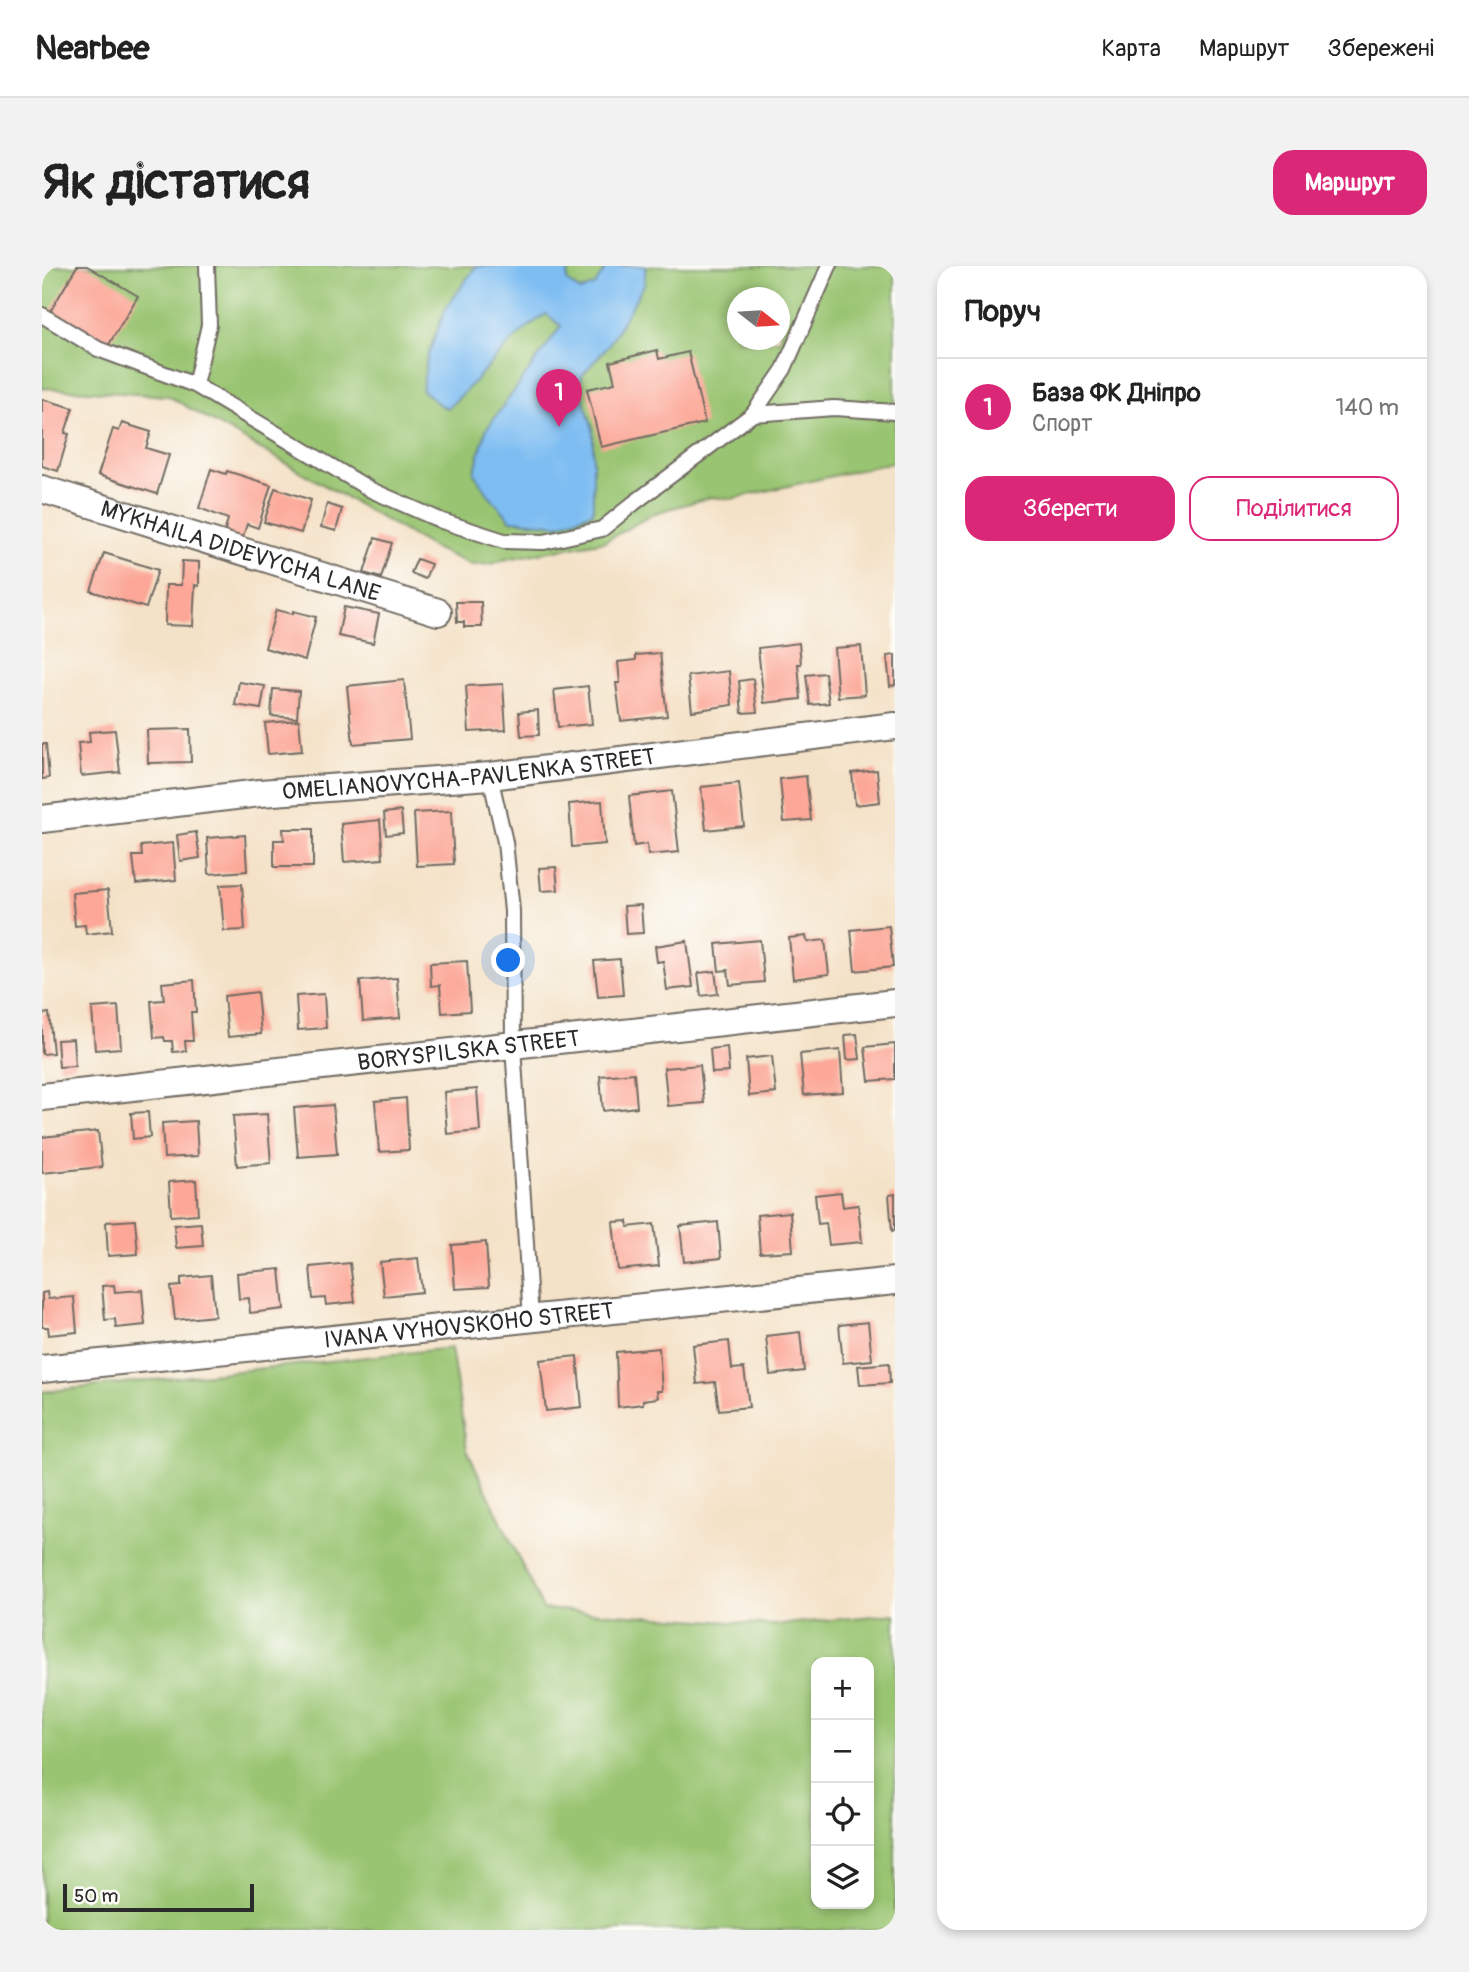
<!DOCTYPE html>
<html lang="uk">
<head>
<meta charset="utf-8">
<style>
	:root { --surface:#fff; --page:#f2f2f2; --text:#222; --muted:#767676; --line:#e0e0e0; --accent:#db2777 }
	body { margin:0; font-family:Pangolin,sans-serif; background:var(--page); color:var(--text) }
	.controls { position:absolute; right:21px; bottom:21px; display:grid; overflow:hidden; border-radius:14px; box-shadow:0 4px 10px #0003 }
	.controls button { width:63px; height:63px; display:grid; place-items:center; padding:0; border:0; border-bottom:2px solid var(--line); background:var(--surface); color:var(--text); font:35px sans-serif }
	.compass { position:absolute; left:685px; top:21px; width:63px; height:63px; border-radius:50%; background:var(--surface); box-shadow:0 4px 10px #0003; rotate:107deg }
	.scale { position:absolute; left:21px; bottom:18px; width:191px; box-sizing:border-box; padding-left:7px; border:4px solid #2b2b2b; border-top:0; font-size:19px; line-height:24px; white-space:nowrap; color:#2b2b2b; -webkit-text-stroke:5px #fdfcf7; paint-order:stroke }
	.you { position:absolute; left:467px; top:695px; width:24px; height:24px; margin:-18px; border:5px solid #fff; border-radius:50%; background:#1a73e8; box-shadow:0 0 0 10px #1a73e833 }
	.badge { display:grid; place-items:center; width:46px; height:46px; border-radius:50%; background:var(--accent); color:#fff; font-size:23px; font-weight:700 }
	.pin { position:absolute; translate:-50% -58px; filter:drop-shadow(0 2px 4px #0008) }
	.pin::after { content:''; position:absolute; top:37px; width:24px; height:21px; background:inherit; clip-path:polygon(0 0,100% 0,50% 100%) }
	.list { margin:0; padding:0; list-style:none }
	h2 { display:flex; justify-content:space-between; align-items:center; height:91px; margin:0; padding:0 28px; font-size:30px }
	h2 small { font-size:23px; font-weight:400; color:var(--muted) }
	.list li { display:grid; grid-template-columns:46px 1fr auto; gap:21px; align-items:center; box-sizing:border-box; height:98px; padding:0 28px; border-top:2px solid var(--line) }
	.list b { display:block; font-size:26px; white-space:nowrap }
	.list p { margin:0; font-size:23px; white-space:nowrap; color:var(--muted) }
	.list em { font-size:23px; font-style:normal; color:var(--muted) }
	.actions { display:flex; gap:14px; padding:21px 28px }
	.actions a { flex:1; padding:16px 0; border:2px solid var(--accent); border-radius:21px; text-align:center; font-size:24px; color:var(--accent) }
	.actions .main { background:var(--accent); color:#fff }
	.icon { flex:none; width:38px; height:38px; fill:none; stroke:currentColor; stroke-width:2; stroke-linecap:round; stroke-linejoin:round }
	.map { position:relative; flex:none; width:853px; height:1664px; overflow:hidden; border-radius:21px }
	header { display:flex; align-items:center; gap:42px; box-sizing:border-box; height:98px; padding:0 35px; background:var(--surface); border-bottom:2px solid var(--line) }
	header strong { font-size:33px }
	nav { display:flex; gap:38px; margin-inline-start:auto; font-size:24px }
	.intro { display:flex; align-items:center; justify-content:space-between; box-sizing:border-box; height:168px; padding:0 42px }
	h1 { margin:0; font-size:49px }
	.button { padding:18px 32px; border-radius:21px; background:var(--accent); color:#fff; font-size:24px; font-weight:700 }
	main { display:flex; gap:42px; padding:0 42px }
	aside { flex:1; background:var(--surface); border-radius:21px; box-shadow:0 4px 10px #0003 }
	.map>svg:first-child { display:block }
	.green { fill:#99c471; stroke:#62784e; stroke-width:2; fill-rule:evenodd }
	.water { fill:#7ebdf2; stroke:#54748e; stroke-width:2 }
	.building { fill:#fca797 }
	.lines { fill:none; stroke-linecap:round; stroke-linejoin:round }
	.service-casing { stroke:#716b62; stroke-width:18 }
	.minor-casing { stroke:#716b62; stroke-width:30 }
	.service { stroke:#fff; stroke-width:14 }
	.minor { stroke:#fff; stroke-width:26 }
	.labels { text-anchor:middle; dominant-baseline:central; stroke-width:5; stroke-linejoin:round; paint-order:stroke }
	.street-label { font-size:23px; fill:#2b2b2b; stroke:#fdfcf7 }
</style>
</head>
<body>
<header>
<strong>Nearbee</strong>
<nav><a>Карта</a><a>Маршрут</a><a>Збережені</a></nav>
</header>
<div class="intro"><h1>Як дістатися</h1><a class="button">Маршрут</a></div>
<main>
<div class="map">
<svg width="853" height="1664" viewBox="0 0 853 1664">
	<rect width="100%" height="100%" fill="#fdfcf7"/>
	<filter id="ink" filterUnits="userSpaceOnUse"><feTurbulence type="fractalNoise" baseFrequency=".0143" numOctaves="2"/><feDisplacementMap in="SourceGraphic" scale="14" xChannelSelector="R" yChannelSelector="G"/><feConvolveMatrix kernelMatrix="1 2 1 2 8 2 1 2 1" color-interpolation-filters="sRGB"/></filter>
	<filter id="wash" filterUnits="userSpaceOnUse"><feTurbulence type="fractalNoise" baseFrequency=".00686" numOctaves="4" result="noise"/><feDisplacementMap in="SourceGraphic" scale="28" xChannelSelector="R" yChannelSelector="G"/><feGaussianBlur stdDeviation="1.57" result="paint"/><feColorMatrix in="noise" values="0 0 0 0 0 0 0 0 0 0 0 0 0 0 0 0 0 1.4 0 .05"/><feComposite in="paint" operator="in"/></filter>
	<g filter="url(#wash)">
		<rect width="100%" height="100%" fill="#f4e2c8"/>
		<g class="green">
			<path d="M 0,0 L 853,0 L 853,196 L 689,233 L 669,231 L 613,247 L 563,275 L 465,293 L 449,298 L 430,299 L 394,283 L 126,130 L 0,122 ZM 696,32 L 738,32 L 738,74 L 696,74 Z"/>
			<path d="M 409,1082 L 425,1184 L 501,1343 L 732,1359 L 853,1348 L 853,1664 L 0,1664 L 0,1126 ZM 774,1396 L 827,1396 L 827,1638 L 774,1638 Z"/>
		</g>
		<path class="water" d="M 434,0 L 527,0 L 525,15 L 538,25 L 553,19 L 565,0 L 604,0 L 602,19 L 566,80 L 541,108 L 537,120 L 551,163 L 551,246 L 517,259 L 469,254 L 448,231 L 432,207 L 444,164 L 519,60 L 504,48 C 466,72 440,111 406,142 L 398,139 L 380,124 L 385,92 L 403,44 Z"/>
		<g id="blocks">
			<g class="building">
				<polygon points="35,0 45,0 96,30 66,80 8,46"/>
				<polygon points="615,84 617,93 646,86 663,157 559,181 545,123 573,117 568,96"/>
				<polygon points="0,133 31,142 23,167 27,168 16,205 0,200"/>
				<polygon points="80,157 109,166 104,182 127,189 115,228 56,209 71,163 77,165"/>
				<polygon points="169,203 184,208 185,205 229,219 216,262 205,258 199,277 181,271 186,253 157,242"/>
				<polygon points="233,222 269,234 259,267 222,256"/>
				<polygon points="285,238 300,243 294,265 279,261"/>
				<polygon points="333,272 350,277 339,312 322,307"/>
				<polygon points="62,287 116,304 104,342 49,325"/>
				<polygon points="375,293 389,298 383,313 369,307"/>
				<polygon points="140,295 157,296 157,320 153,319 151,360 123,359 124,319 139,319"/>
				<polygon points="414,336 439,336 440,361 422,361 422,356 415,356"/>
				<polygon points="302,341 337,348 331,377 296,370"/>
				<polygon points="234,344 251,348 251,345 274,351 263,394 223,382"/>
				<polygon points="757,377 759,398 756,398 759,433 722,437 716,382"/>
				<polygon points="819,380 823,429 796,431 792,382"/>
				<polygon points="618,387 625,450 579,455 574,417 578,417 576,396 594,394 594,389"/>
				<polygon points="853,389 853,419 848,420 845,390"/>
				<polygon points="687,405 690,439 650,445 646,410"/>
				<polygon points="783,407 787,437 768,439 764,409"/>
				<polygon points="711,413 715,446 700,447 697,415"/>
				<polygon points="362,414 368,473 311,478 305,420"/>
				<polygon points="197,416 223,420 219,443 193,439"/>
				<polygon points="461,418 464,464 427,466 424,420"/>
				<polygon points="546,420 550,458 516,461 512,424"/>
				<polygon points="231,423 257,425 255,452 229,450"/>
				<polygon points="496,444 497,469 479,470 477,446"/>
				<polygon points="257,454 260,485 226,488 223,457"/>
				<polygon points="148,463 149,496 106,497 105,464"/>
				<polygon points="73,464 78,506 39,510 36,477 48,476 47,466"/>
				<polygon points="0,478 4,478 7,512 0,513"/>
				<polygon points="835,504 838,536 813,539 810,507"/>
				<polygon points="764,510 769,554 742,556 738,513"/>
				<polygon points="697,517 702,560 664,564 659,521"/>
				<polygon points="630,525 637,586 606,589 605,578 592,580 587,530"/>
				<polygon points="560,535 563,578 530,581 527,538"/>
				<polygon points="359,545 361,567 344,569 342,547"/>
				<polygon points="409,545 412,598 375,600 372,547"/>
				<polygon points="338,554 341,593 302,596 299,558"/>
				<polygon points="241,563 271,563 271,601 232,601 232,574 242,574"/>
				<polygon points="154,566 158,592 138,595 135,569"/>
				<polygon points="203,569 205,605 167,608 165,572"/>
				<polygon points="131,577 134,614 94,618 91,590 100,590 99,580"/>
				<polygon points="514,601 516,624 499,625 497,602"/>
				<polygon points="200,618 203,664 182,665 178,619"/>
				<polygon points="66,624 70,665 44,668 43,659 33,660 30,627"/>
				<polygon points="599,639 601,667 584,668 582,640"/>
				<polygon points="847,660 851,701 813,705 809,664"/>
				<polygon points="764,670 765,676 783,674 787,708 751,713 747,672"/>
				<polygon points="718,674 722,716 688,719 686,704 677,705 674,678"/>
				<polygon points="645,675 651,721 625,724 621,695 615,696 613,680"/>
				<polygon points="578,693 581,729 556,731 552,695"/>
				<polygon points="425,695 428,745 400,747 398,719 389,720 388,697"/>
				<polygon points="673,705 676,728 659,730 656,707"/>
				<polygon points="355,712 358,752 321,755 318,715"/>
				<polygon points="152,714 154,746 149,746 151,775 143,775 144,785 131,786 130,775 123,775 122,771 112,772 109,735 122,734 120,717"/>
				<polygon points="215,726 219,768 186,771 182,730"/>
				<polygon points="282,728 284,762 256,764 254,730"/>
				<polygon points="76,740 79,782 53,784 50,742"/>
				<polygon points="7,747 11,787 0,788 0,748"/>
				<polygon points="815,768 818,793 805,794 803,769"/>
				<polygon points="31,773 33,800 17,801 15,774"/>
				<polygon points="853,778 853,813 827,815 823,781"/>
				<polygon points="685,781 687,806 670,807 668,783"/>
				<polygon points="798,784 801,826 762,829 758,788"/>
				<polygon points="730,790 734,827 707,830 704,793"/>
				<polygon points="658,799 662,837 626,840 622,802"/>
				<polygon points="592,807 595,841 561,845 558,810"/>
				<polygon points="435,823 438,865 405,868 402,826"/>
				<polygon points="364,832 367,884 337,886 333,835"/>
				<polygon points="291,839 295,888 256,891 252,842"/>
				<polygon points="106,846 108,871 91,873 89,847"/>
				<polygon points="225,848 229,897 195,900 191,850"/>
				<polygon points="154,855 156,890 122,892 120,857"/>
				<polygon points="56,865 60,901 0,907 0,871"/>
				<polygon points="154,914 156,948 129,950 127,916"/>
				<polygon points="799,926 801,941 816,939 820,976 787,979 784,957 776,958 773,929"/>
				<polygon points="853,928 853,964 850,965 847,929"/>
				<polygon points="748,946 751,985 718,987 715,949"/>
				<polygon points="93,954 96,988 66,990 64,956"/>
				<polygon points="586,955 586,961 612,958 617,1000 576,1004 571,956"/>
				<polygon points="676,956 679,992 642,996 638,960"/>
				<polygon points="159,957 161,980 134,982 132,959"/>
				<polygon points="444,976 447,1021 413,1023 410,979"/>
				<polygon points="376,992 380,1026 342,1030 338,996"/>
				<polygon points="308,997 313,1036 284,1039 283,1032 271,1033 268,1001"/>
				<polygon points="238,1003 242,1043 208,1047 207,1032 197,1033 195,1007"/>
				<polygon points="169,1009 173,1050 133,1054 129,1021 139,1020 139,1012"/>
				<polygon points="72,1019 73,1026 100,1024 103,1059 74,1062 73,1053 63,1054 60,1020"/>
				<polygon points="5,1026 6,1033 32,1031 35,1066 7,1069 6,1061 0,1061 0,1027"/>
				<polygon points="826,1056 830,1094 801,1097 797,1059"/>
				<polygon points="758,1066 762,1105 728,1109 724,1070"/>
				<polygon points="687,1075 690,1103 702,1102 707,1141 677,1144 673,1116 655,1118 651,1079"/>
				<polygon points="617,1082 620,1125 615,1125 616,1132 601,1134 601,1138 576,1141 574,1086"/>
				<polygon points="535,1090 540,1141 504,1145 498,1094"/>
				<polygon points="847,1097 848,1117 818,1119 816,1100"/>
			</g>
		</g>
	</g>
	<g filter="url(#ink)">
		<use href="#blocks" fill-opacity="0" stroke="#716b62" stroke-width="2"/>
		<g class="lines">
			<defs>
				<g id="service">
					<polyline points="0,49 56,83 153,119 329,224 400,255 462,275 502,276 560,263 592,237 711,148 792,142 853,146"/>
					<polyline points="153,119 167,59 165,0"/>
					<polyline points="711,148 742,103 787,0"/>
					<polyline points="448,510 463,576 470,645 471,780 489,1053"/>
				</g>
				<g id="minor">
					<path id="s1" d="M 0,223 L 396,346"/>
					<path id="s2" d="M 0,553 L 218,527 L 448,510 L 853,460"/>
					<path id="s3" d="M 0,831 L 853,737"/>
					<path id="s4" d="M 0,1103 L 853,1015"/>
				</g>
			</defs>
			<use href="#service" class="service-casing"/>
			<use href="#minor" class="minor-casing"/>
			<use href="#service" class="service"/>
			<use href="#minor" class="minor"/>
		</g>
	</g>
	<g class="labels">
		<g class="street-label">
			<text stroke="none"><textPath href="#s1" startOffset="208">MYKHAILA DIDEVYCHA LANE</textPath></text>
			<text stroke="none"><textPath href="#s2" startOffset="429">OMELIANOVYCHA-PAVLENKA STREET</textPath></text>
			<text stroke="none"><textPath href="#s3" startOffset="429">BORYSPILSKA STREET</textPath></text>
			<text stroke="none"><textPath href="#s4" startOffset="429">IVANA VYHOVSKOHO STREET</textPath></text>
		</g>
	</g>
</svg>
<div class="controls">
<button>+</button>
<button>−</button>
<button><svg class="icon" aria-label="locate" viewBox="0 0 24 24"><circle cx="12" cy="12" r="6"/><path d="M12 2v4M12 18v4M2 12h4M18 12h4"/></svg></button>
<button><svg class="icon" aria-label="layers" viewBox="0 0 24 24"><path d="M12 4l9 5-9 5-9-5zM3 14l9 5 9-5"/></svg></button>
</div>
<svg class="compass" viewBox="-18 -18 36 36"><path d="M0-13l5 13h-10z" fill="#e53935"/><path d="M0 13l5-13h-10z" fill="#767676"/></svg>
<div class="scale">50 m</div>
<div class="you"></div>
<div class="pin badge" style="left:517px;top:161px">1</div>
</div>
<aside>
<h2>Поруч<small></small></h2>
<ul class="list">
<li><span class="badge">1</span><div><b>База ФК Дніпро</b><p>Спорт</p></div><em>140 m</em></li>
</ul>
<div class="actions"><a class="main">Зберегти</a><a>Поділитися</a></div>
</aside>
</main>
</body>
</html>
